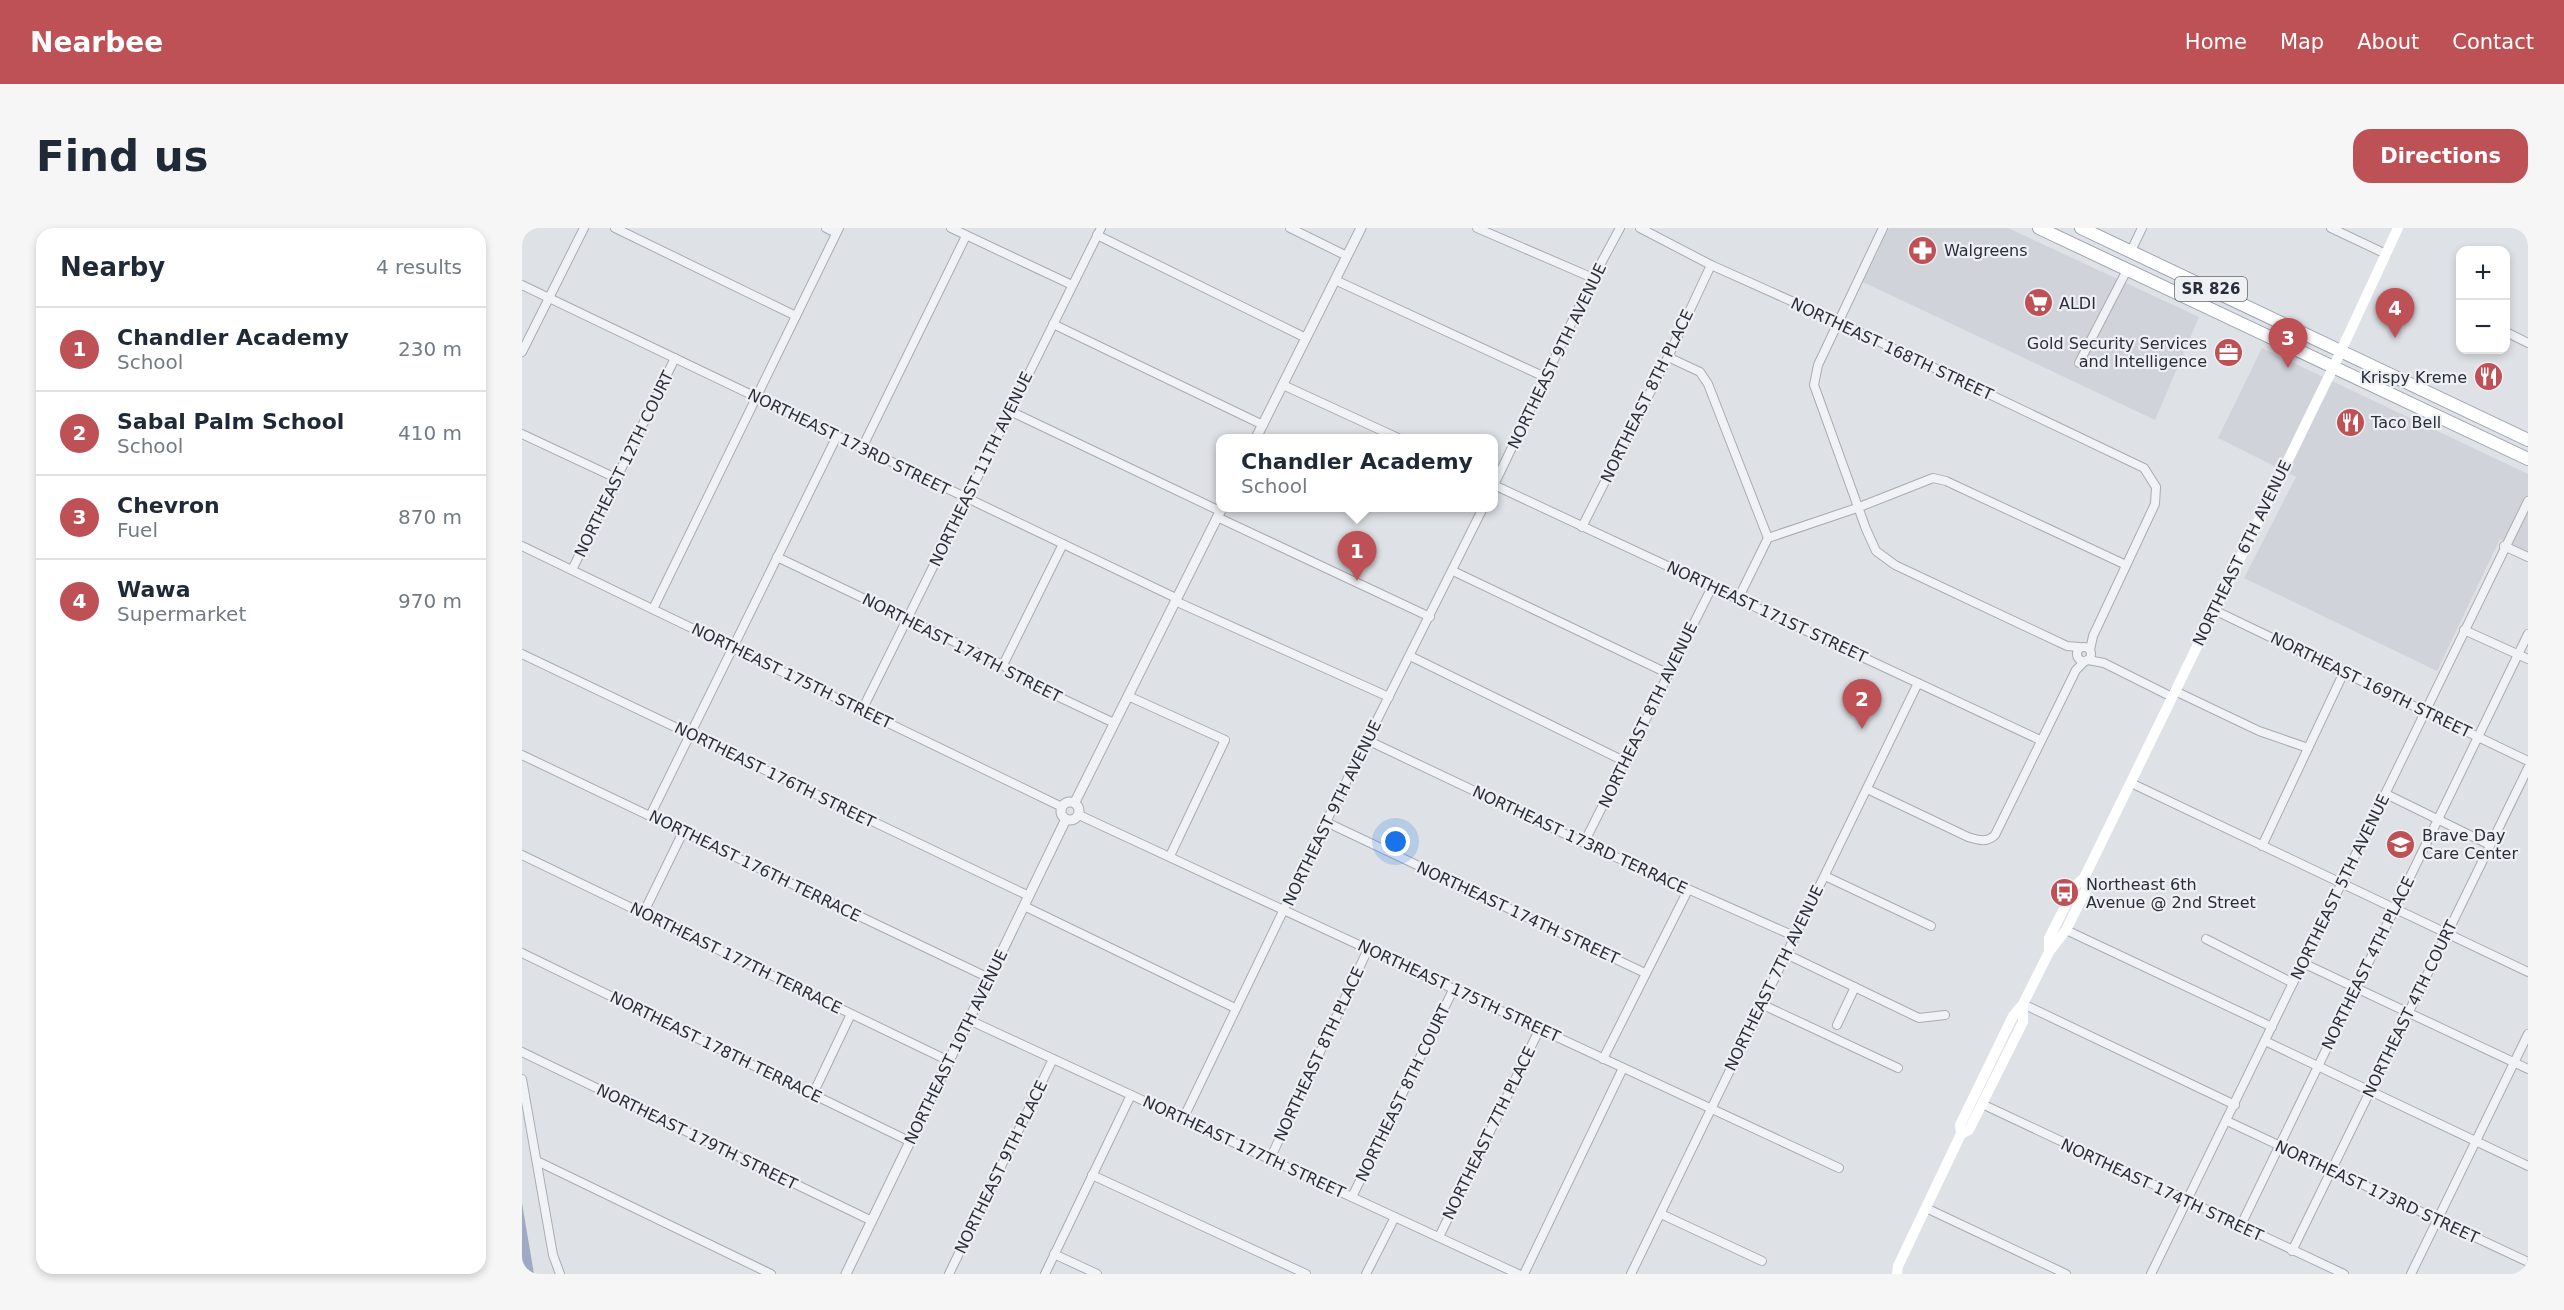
<!DOCTYPE html>
<html lang="en">
<head>
<meta charset="utf-8">
<style>
	:root { --surface:#fff; --page:#f6f6f7; --text:#1f2937; --muted:#747a83; --line:#e0e1e3; --accent:#be5155 }
	body { margin:0; font-family:"DejaVu Sans",sans-serif; background:var(--page); color:var(--text) }
	.controls { position:absolute; right:18px; top:18px; display:grid; overflow:hidden; border-radius:12px; box-shadow:0 3px 9px #0003 }
	.controls button { width:54px; height:54px; display:grid; place-items:center; padding:0; border:0; border-bottom:2px solid var(--line); background:var(--surface); color:var(--text); font:30px sans-serif }
	.you { position:absolute; left:874px; top:614px; width:21px; height:21px; margin:-15px; border:4px solid #fff; border-radius:50%; background:#1a73e8; box-shadow:0 0 0 9px #1a73e833 }
	.badge { display:grid; place-items:center; width:39px; height:39px; border-radius:50%; background:var(--accent); color:#fff; font-size:20px; font-weight:700 }
	.pin { position:absolute; translate:-50% -50px; filter:drop-shadow(0 2px 3px #0008) }
	.pin::after { content:''; position:absolute; top:32px; width:21px; height:18px; background:inherit; clip-path:polygon(0 0,100% 0,50% 100%) }
	.popup { position:absolute; left:694px; top:206px; width:282px; height:78px; box-sizing:border-box; display:grid; place-content:center; border-radius:12px; background:var(--surface); filter:drop-shadow(0 2px 4px #0005); font-size:20px; white-space:nowrap; color:var(--muted) }
	.popup b { font-size:22px; color:var(--text) }
	.popup::after { content:''; position:absolute; left:50%; top:100%; margin-left:-12px; border:12px solid transparent; border-top-color:var(--surface) }
	.list { margin:0; padding:0; list-style:none }
	h2 { display:flex; justify-content:space-between; align-items:center; height:78px; margin:0; padding:0 24px; font-size:26px }
	h2 small { font-size:20px; font-weight:400; color:var(--muted) }
	.list li { display:grid; grid-template-columns:39px 1fr auto; gap:18px; align-items:center; box-sizing:border-box; height:84px; padding:0 24px; border-top:2px solid var(--line) }
	.list b { display:block; font-size:22px; white-space:nowrap }
	.list p { margin:0; font-size:20px; white-space:nowrap; color:var(--muted) }
	.list em { font-size:20px; font-style:normal; color:var(--muted) }
	.map { position:relative; flex:none; width:2006px; height:1046px; overflow:hidden; border-radius:18px }
	header { display:flex; align-items:center; gap:36px; box-sizing:border-box; height:84px; padding:0 30px; background:var(--accent); color:#fff }
	header strong { font-size:28px }
	nav { display:flex; gap:33px; margin-inline-start:auto; font-size:21px }
	.intro { display:flex; align-items:center; justify-content:space-between; box-sizing:border-box; height:144px; padding:0 36px }
	h1 { margin:0; font-size:42px }
	.button { padding:15px 27px; border-radius:18px; background:var(--accent); color:#fff; font-size:21px; font-weight:700 }
	main { display:flex; gap:36px; padding:0 36px }
	aside { flex:1; background:var(--surface); border-radius:18px; box-shadow:0 3px 9px #0003 }
	.map>svg:first-child { display:block }
	.built { fill:#d1d3db }
	.water { fill:#9dabc2 }
	.lines { fill:none; stroke-linecap:round; stroke-linejoin:round }
	.minor-casing { stroke:#a8abb3; stroke-width:10 }
	.tertiary-casing { stroke:#a8abb3; stroke-width:11 }
	.primary-casing { stroke:#9fa4b0; stroke-width:14 }
	.minor { stroke:#f1f2f5; stroke-width:8 }
	.tertiary { stroke:#f1f2f5; stroke-width:9 }
	.secondary { stroke:#fff; stroke-width:10 }
	.primary { stroke:#fff; stroke-width:12 }
	.labels { text-anchor:middle; dominant-baseline:central; stroke-width:4.5; stroke-linejoin:round; paint-order:stroke }
	.shield { fill:#eef0f4; stroke:#646872; stroke-width:1.5 }
	.shield-label { font-size:15px; font-weight:bold; fill:#292e3b }
	.poi-label { font-size:16px; fill:#292e3b; stroke:#eef0f4; text-anchor:start }
	.street-label { font-size:16px; fill:#292e3b; stroke:#eef0f4 }
</style>
</head>
<body>
<header>
<strong>Nearbee</strong>
<nav><a>Home</a><a>Map</a><a>About</a><a>Contact</a></nav>
</header>
<div class="intro"><h1>Find us</h1><a class="button">Directions</a></div>
<main>
<aside>
<h2>Nearby<small>4 results</small></h2>
<ul class="list">
<li><span class="badge">1</span><div><b>Chandler Academy</b><p>School</p></div><em>230 m</em></li>
<li><span class="badge">2</span><div><b>Sabal Palm School</b><p>School</p></div><em>410 m</em></li>
<li><span class="badge">3</span><div><b>Chevron</b><p>Fuel</p></div><em>870 m</em></li>
<li><span class="badge">4</span><div><b>Wawa</b><p>Supermarket</p></div><em>970 m</em></li>
</ul>
</aside>
<div class="map">
<svg width="2006" height="1046" viewBox="0 0 2006 1046">
	<rect width="100%" height="100%" fill="#dee1e6"/>
	<g class="built">
		<polygon points="1367,0 1486,0 1677,89 1633,192 1341,54"/>
		<polygon points="1740,120 2006,246 2006,325 1978,311 1915,443 1722,350 1774,249 1696,210"/>
	</g>
	<polygon class="water" points="0,975 12,1046 0,1046"/>
	<g class="lines">
		<defs>
			<g id="minor">
				<polyline points="93,0 274,88"/>
				<polyline points="304,0 314,5"/>
				<polyline points="429,0 550,57"/>
				<polyline points="768,0 825,28"/>
				<polyline points="955,0 1071,50"/>
				<polyline points="1118,0 1189,37 1316,94 1622,240 1634,259 1633,276 1571,408 1568,422"/>
				<polyline points="1361,0 1296,137 1292,157 1344,301 1354,323 1373,337 1545,418 1557,419"/>
				<polyline points="1809,0 1864,26"/>
				<polyline points="575,7 784,110"/>
				<polyline points="1609,23 1620,0"/>
				<polyline points="813,52 1025,150"/>
				<polyline points="0,57 654,370"/>
				<polyline points="531,96 741,197"/>
				<polyline points="1984,104 2006,115"/>
				<polyline points="0,124 62,0"/>
				<polyline points="1146,129 1178,144 1186,156 1246,310"/>
				<polyline points="1557,135 1605,42"/>
				<polyline points="761,157 876,210"/>
				<polyline points="488,183 698,283"/>
				<polyline points="0,206 96,251"/>
				<polyline points="340,220 444,8"/>
				<polyline points="972,257 1518,512"/>
				<polyline points="972,257 1071,50 1098,0"/>
				<polyline points="695,289 908,389"/>
				<polyline points="1060,299 1146,129 1189,37"/>
				<polyline points="0,318 540,579"/>
				<polyline points="1982,318 2006,329"/>
				<polyline points="255,329 481,437 501,452 592,495"/>
				<polyline points="50,342 153,130"/>
				<polyline points="931,343 1147,446"/>
				<polyline points="1216,371 1246,310 1335,280 1411,250 1424,253 1604,337"/>
				<polyline points="653,373 867,469"/>
				<polyline points="131,381 317,0"/>
				<polyline points="1692,382 2006,533"/>
				<polyline points="1942,402 2006,431"/>
				<circle cx="1562" cy="426" r="7"/>
				<polyline points="0,426 507,668"/>
				<polyline points="888,428 1104,534"/>
				<polyline points="1566,432 1582,435 1650,469"/>
				<polyline points="481,437 541,316"/>
				<polyline points="1653,463 1737,503 1786,520"/>
				<polyline points="606,468 703,512 648,628"/>
				<polyline points="340,482 579,0"/>
				<polyline points="845,512 1062,615 1272,708"/>
				<polyline points="0,527 467,750"/>
				<polyline points="1609,555 2006,744"/>
				<path d="M 1345,561 L 1446,609 C 1456,612 1465,615 1473,607 L 1554,442 L 1563,433"/>
				<polyline points="1864,566 1968,617"/>
				<polyline points="557,587 1317,940"/>
				<polyline points="128,588 315,208"/>
				<polyline points="804,594 1123,745"/>
				<polyline points="1062,615 1190,359"/>
				<polyline points="1740,618 1822,444"/>
				<polyline points="0,627 427,833"/>
				<polyline points="1303,648 1409,698"/>
				<polyline points="502,678 713,780"/>
				<polyline points="121,686 161,604"/>
				<polyline points="1544,702 1750,799"/>
				<polyline points="1684,711 1771,755"/>
				<polyline points="0,725 389,914"/>
				<polyline points="1264,726 1397,790 1423,787"/>
				<polyline points="1781,735 2006,841"/>
				<polyline points="1239,776 1376,840"/>
				<polyline points="1501,776 1713,877"/>
				<polyline points="447,792 996,1046"/>
				<polyline points="1315,797 1333,759"/>
				<polyline points="1743,813 2006,938"/>
				<polyline points="0,824 350,993"/>
				<polyline points="1081,831 1166,662"/>
				<polyline points="0,851 31,1027 38,1046"/>
				<polyline points="291,866 329,786"/>
				<polyline points="1460,876 1822,1046"/>
				<polyline points="661,891 804,594 961,280"/>
				<polyline points="1705,893 2006,1034"/>
				<polyline points="748,931 846,721"/>
				<polyline points="15,933 249,1046"/>
				<polyline points="570,947 784,1046"/>
				<polyline points="830,969 932,760"/>
				<polyline points="1404,980 1544,1046"/>
				<polyline points="1139,986 1240,1033"/>
				<polyline points="1718,999 2006,406"/>
				<polyline points="917,1009 1018,800"/>
				<polyline points="1770,1023 2006,540"/>
				<polyline points="532,1026 575,1046"/>
				<polyline points="427,1046 531,831"/>
				<polyline points="523,1046 609,867"/>
				<polyline points="844,1046 873,989"/>
				<polyline points="1002,1046 1101,840"/>
				<polyline points="1109,1046 1396,455"/>
				<polyline points="1629,1046 2006,273"/>
				<polyline points="1889,1046 2006,806"/>
			</g>
			<g id="tertiary">
				<polyline points="734,210 839,0"/>
				<circle cx="548" cy="583" r="9"/>
				<polyline points="553,574 700,280"/>
				<polyline points="324,1046 544,591"/>
			</g>
			<g id="primary">
				<polyline points="1517,0 2006,231"/>
				<polyline points="1559,0 2006,212"/>
			</g>
		</defs>
		<use href="#minor" class="minor-casing"/>
		<use href="#tertiary" class="tertiary-casing"/>
		<use href="#primary" class="primary-casing"/>
		<use href="#minor" class="minor"/>
		<use href="#tertiary" class="tertiary"/>
		<g class="secondary">
			<polyline points="1527,724 1527,710 1554,657 1562,650 1811,140 1876,0"/>
			<polyline points="1439,906 1447,902 1501,794 1501,776"/>
			<polyline points="1375,1046 1376,1038 1439,906 1438,897 1491,788 1501,776 1527,724 1544,702 1565,660 1562,650"/>
		</g>
		<use href="#primary" class="primary"/>
	</g>
	<defs>
		<symbol id="pharmacy-disc" viewBox="-11 -11 22 22"><circle r="9.5" fill="#be5155" stroke="#eef0f4"/><path d="M-2-6h4v4h4v4h-4v4h-4v-4h-4v-4h4Z" fill="#fff"/></symbol>
		<symbol id="supermarket-disc" viewBox="-11 -11 22 22"><circle r="9.5" fill="#be5155" stroke="#eef0f4"/><path d="M-6-5.5h2.5l.6 2H6L4.5 2H-2.5L-4.4-4H-6ZM-1.5 3.2a1.3 1.3 0 1 0 .1 0ZM3 3.2a1.3 1.3 0 1 0 .1 0Z" fill="#fff"/></symbol>
		<symbol id="office-disc" viewBox="-11 -11 22 22"><circle r="9.5" fill="#be5155" stroke="#eef0f4"/><path d="M-6-3h4V-5.5h4V-3h4V5H-6ZM-1-4.5V-3h2v-1.5ZM-6 0V1H6V0Z" fill="#fff"/></symbol>
		<symbol id="restaurant-disc" viewBox="-11 -11 22 22"><circle r="9.5" fill="#be5155" stroke="#eef0f4"/><path d="M-5-6h1v4h1v-4h1v4h1v-4h1v5L-1.5 .5V6h-2V.5L-5-1ZM5-6V6H3V1.5H1.5Q1.5-4 5-6Z" fill="#fff"/></symbol>
		<symbol id="school-disc" viewBox="-11 -11 22 22"><circle r="9.5" fill="#be5155" stroke="#eef0f4"/><path d="M0-5L7-2L0 1L-7-2ZM-4 1L0 2.5L4 1V4Q0 6-4 4Z" fill="#fff"/></symbol>
		<symbol id="bus-disc" viewBox="-11 -11 22 22"><circle r="9.5" fill="#be5155" stroke="#eef0f4"/><path d="M-5-6H5V4H4V6H2V4H-2V6H-4V4H-5ZM-3.5-4V0h7V-4ZM-3.5 1.2v1.5H-2V1.2ZM2 1.2v1.5H3.5V1.2Z" fill="#fff"/></symbol>
	</defs>
	<g fill-rule="evenodd">
		<use href="#pharmacy-disc" x="1384" y="6" width="33" height="33"/>
		<use href="#supermarket-disc" x="1500" y="58" width="33" height="33"/>
		<use href="#office-disc" x="1690" y="108" width="33" height="33"/>
		<use href="#restaurant-disc" x="1950" y="132" width="33" height="33"/>
		<use href="#restaurant-disc" x="1812" y="178" width="33" height="33"/>
		<use href="#school-disc" x="1862" y="600" width="33" height="33"/>
		<use href="#bus-disc" x="1526" y="648" width="33" height="33"/>
	</g>
	<g class="labels">
		<rect class="shield" x="1653" y="49" width="72" height="24" rx="4.5"/>
		<g class="shield-label">
			<text x="1689" y="61">SR 826</text>
		</g>
		<g class="poi-label">
			<text x="1422" y="22">Walgreens</text>
			<text x="1537" y="75">ALDI</text>
			<text x="1685" y="115" text-anchor="end">Gold Security Services<tspan x="1685" dy="18">and Intelligence</tspan></text>
			<text x="1945" y="149" text-anchor="end">Krispy Kreme</text>
			<text x="1849" y="194">Taco Bell</text>
			<text x="1900" y="607">Brave Day<tspan x="1900" dy="18">Care Center</tspan></text>
			<text x="1564" y="656">Northeast 6th<tspan x="1564" dy="18">Avenue @ 2nd Street</tspan></text>
		</g>
		<g class="street-label">
			<text transform="translate(1370 121) rotate(25)">NORTHEAST 168TH STREET</text>
			<text transform="translate(1035 128) rotate(-64)">NORTHEAST 9TH AVENUE</text>
			<text transform="translate(1125 168) rotate(-64)">NORTHEAST 8TH PLACE</text>
			<text transform="translate(327 214) rotate(26)">NORTHEAST 173RD STREET</text>
			<text transform="translate(102 236) rotate(-64)">NORTHEAST 12TH COURT</text>
			<text transform="translate(459 241) rotate(-64)">NORTHEAST 11TH AVENUE</text>
			<text transform="translate(1720 325) rotate(-64)">NORTHEAST 6TH AVENUE</text>
			<text transform="translate(1245 384) rotate(25)">NORTHEAST 171ST STREET</text>
			<text transform="translate(440 420) rotate(27)">NORTHEAST 174TH STREET</text>
			<text transform="translate(270 448) rotate(26)">NORTHEAST 175TH STREET</text>
			<text transform="translate(1849 457) rotate(26)">NORTHEAST 169TH STREET</text>
			<text transform="translate(1126 487) rotate(-64)">NORTHEAST 8TH AVENUE</text>
			<text transform="translate(253 547) rotate(26)">NORTHEAST 176TH STREET</text>
			<text transform="translate(810 585) rotate(-64)">NORTHEAST 9TH AVENUE</text>
			<text transform="translate(1058 612) rotate(25)">NORTHEAST 173RD TERRACE</text>
			<text transform="translate(233 638) rotate(26)">NORTHEAST 176TH TERRACE</text>
			<text transform="translate(1818 659) rotate(-64)">NORTHEAST 5TH AVENUE</text>
			<text transform="translate(996 685) rotate(25)">NORTHEAST 174TH STREET</text>
			<text transform="translate(214 730) rotate(26)">NORTHEAST 177TH TERRACE</text>
			<text transform="translate(1846 735) rotate(-64)">NORTHEAST 4TH PLACE</text>
			<text transform="translate(1252 750) rotate(-64)">NORTHEAST 7TH AVENUE</text>
			<text transform="translate(937 763) rotate(25)">NORTHEAST 175TH STREET</text>
			<text transform="translate(1888 781) rotate(-64)">NORTHEAST 4TH COURT</text>
			<text transform="translate(194 819) rotate(26)">NORTHEAST 178TH TERRACE</text>
			<text transform="translate(434 819) rotate(-64)">NORTHEAST 10TH AVENUE</text>
			<text transform="translate(797 826) rotate(-65)">NORTHEAST 8TH PLACE</text>
			<text transform="translate(881 865) rotate(-64)">NORTHEAST 8TH COURT</text>
			<text transform="translate(967 905) rotate(-64)">NORTHEAST 7TH PLACE</text>
			<text transform="translate(175 909) rotate(26)">NORTHEAST 179TH STREET</text>
			<text transform="translate(722 919) rotate(25)">NORTHEAST 177TH STREET</text>
			<text transform="translate(479 939) rotate(-64)">NORTHEAST 9TH PLACE</text>
			<text transform="translate(1640 962) rotate(25)">NORTHEAST 174TH STREET</text>
			<text transform="translate(1855 964) rotate(25)">NORTHEAST 173RD STREET</text>
		</g>
	</g>
</svg>
<div class="controls">
<button>+</button>
<button>−</button>
</div>
<div class="you"></div>
<div class="pin badge" style="left:835px;top:353px">1</div>
<div class="popup"><b>Chandler Academy</b>School</div>
<div class="pin badge" style="left:1340px;top:501px">2</div>
<div class="pin badge" style="left:1766px;top:140px">3</div>
<div class="pin badge" style="left:1873px;top:110px">4</div>
</div>
</main>
</body>
</html>
